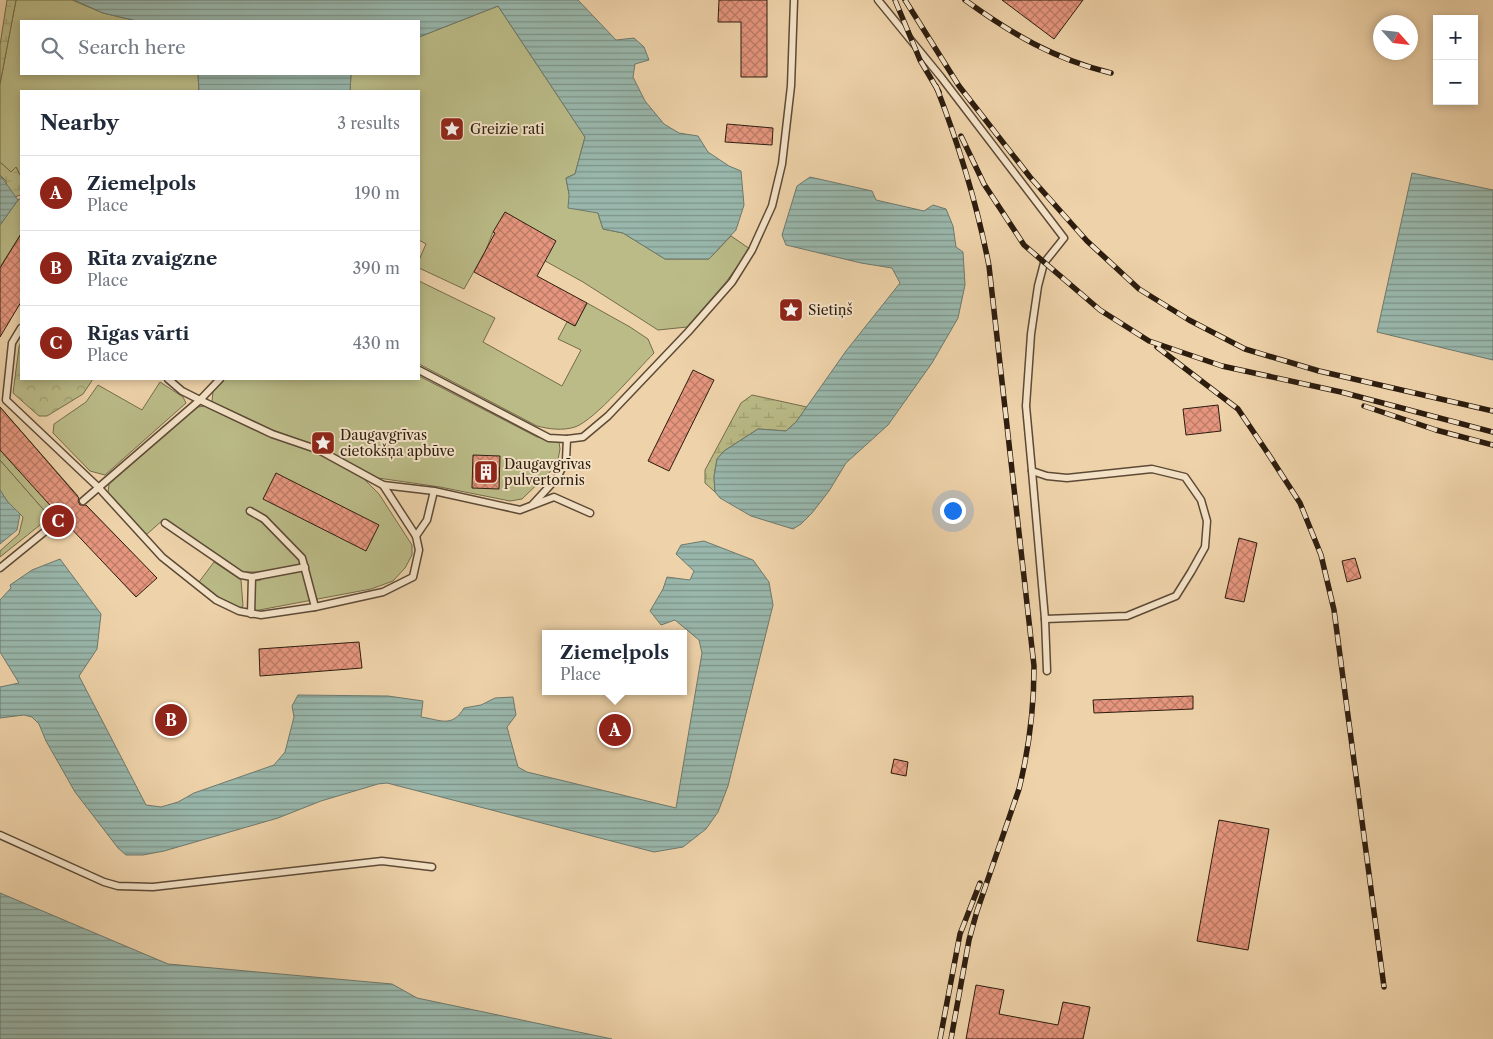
<!DOCTYPE html>
<html lang="en">
<head>
<meta charset="utf-8">
<style>
	:root { --surface:#fff; --page:#f2f2f3; --text:#1f2937; --muted:#747a83; --line:#e0e1e3; --accent:#8f2418 }
	body { margin:0; font-family:"Libre Caslon Text",serif; background:var(--page); color:var(--text) }
	.controls { position:absolute; right:15px; top:15px; display:grid; overflow:hidden; border-radius:0px; box-shadow:0 2px 8px #0003 }
	.controls button { width:45px; height:45px; display:grid; place-items:center; padding:0; border:0; border-bottom:1px solid var(--line); background:var(--surface); color:var(--text); font:25px sans-serif }
	.compass { position:absolute; left:1373px; top:15px; width:45px; height:45px; border-radius:50%; background:var(--surface); box-shadow:0 2px 8px #0003; rotate:117deg }
	.you { position:absolute; left:952px; top:510px; width:18px; height:18px; margin:-12px; border:4px solid #fff; border-radius:50%; background:#1a73e8; box-shadow:0 0 0 8px #1a73e833 }
	.badge { display:grid; place-items:center; width:32px; height:32px; border-radius:50%; background:var(--accent); color:#fff; font-size:16px; font-weight:700 }
	.pin { position:absolute; translate:-50% -50%; border:2px solid #fff; box-shadow:0 1px 5px #0006 }
	.popup { position:absolute; left:542px; top:630px; width:145px; height:65px; box-sizing:border-box; display:grid; place-content:center; border-radius:0px; background:var(--surface); filter:drop-shadow(0 1px 4px #0005); font-size:16px; white-space:nowrap; color:var(--muted) }
	.popup b { font-size:19px; color:var(--text) }
	.popup::after { content:''; position:absolute; left:50%; top:100%; margin-left:-10px; border:10px solid transparent; border-top-color:var(--surface) }
	.list { margin:0; padding:0; list-style:none }
	h2 { display:flex; justify-content:space-between; align-items:center; height:65px; margin:0; padding:0 20px; font-size:21px }
	h2 small { font-size:16px; font-weight:400; color:var(--muted) }
	.list li { display:grid; grid-template-columns:32px 1fr auto; gap:15px; align-items:center; box-sizing:border-box; height:75px; padding:0 20px; border-top:1px solid var(--line) }
	.list b { display:block; font-size:19px; white-space:nowrap }
	.list p { margin:0; font-size:16px; white-space:nowrap; color:var(--muted) }
	.list em { font-size:16px; font-style:normal; color:var(--muted) }
	.icon { flex:none; width:28px; height:28px; fill:none; stroke:currentColor; stroke-width:2; stroke-linecap:round; stroke-linejoin:round }
	.map { position:relative; flex:none; width:1493px; height:1039px; overflow:hidden }
	.search { position:absolute; background:var(--surface); box-shadow:0 2px 8px #0003; left:20px; top:20px; width:400px; height:55px; display:flex; align-items:center; gap:12px; box-sizing:border-box; padding:0 18px; border-radius:0px; color:var(--muted); font-size:19px }
	.panel { position:absolute; background:var(--surface); box-shadow:0 2px 8px #0003; left:20px; top:90px; width:400px; height:290px; border-radius:0px }
	.map>svg:first-child { display:block }
	.grass { fill:#babb87; stroke:#746c4b }
	.forest { fill:url(#forest-crowns); stroke:#746c4b }
	.wetland { fill:url(#wetland-marsh); stroke:#746c4b }
	.water { fill:url(#water-rules); stroke:#6e796d }
	.building { fill:url(#building-cross-hatch); stroke:#2d1d0f }
	.lines { fill:none; stroke-linecap:round; stroke-linejoin:round }
	.lane-casing { stroke:#5d4a36; stroke-width:9 }
	.lane { stroke:#f4e2c7; stroke-width:6 }
	.rail-casing { stroke:#2d1d0f; stroke-width:5.5 }
	.rail { stroke:#f4e2c7; stroke-width:4; stroke-dasharray:11; stroke-linecap:butt }
	.labels { text-anchor:middle; dominant-baseline:central; stroke-width:4; stroke-linejoin:round; paint-order:stroke }
	.poi-label { font-size:14px; fill:#2d1d0f; stroke:#f4e2c7; text-anchor:start }
</style>
</head>
<body>
<div class="map">
<svg width="1493" height="1039" viewBox="0 0 1493 1039">
	<defs>
		<pattern id="forest-crowns" width="20" height="18" patternUnits="userSpaceOnUse" patternTransform="scale(1.25)"><rect width="20" height="18" fill="#babb87"/><path d="M2 6a3 3 0 1 1 6 0M12 15a3 3 0 1 1 6 0" fill="none" stroke="#a0a073"/></pattern>
		<pattern id="wetland-marsh" width="20" height="14" patternUnits="userSpaceOnUse" patternTransform="scale(1.25)"><rect width="20" height="14" fill="#babb87"/><path d="M1 5h8M5 5V1M11 12h8M15 12V8" fill="none" stroke="#a0a073"/></pattern>
		<pattern id="water-rules" width="6" height="5" patternUnits="userSpaceOnUse" patternTransform="scale(1.25)"><rect width="6" height="5" fill="#99b7ac"/><path d="M0 2.5h6" fill="none" stroke="#7d948a"/></pattern>
		<pattern id="building-cross-hatch" width="8" height="8" patternUnits="userSpaceOnUse" patternTransform="scale(1.25)"><rect width="8" height="8" fill="#e6967e"/><path d="M0 0l8 8M0 8l8-8" fill="none" stroke="#bb7a66"/></pattern>
	</defs>
	<rect width="100%" height="100%" fill="#eed2a9"/>
	<filter id="stains"><feTurbulence type="fractalNoise" baseFrequency=".004" numOctaves="4"/><feColorMatrix values="0 0 0 0 .2 0 0 0 0 .09 0 0 0 0 .02 0 0 0 .5 -.17"/></filter>
	<radialGradient id="worn" r=".72"><stop offset=".6" stop-color="#630" stop-opacity="0"/><stop offset="1" stop-color="#630" stop-opacity=".3"/></radialGradient>
	<g class="grass">
		<polygon points="16,0 72,0 103,13 137,21 21,21 21,74 198,74 199,91 21,91 21,177 16,167 11,172 0,162 0,84"/>
		<polygon points="498,6 585,137 575,174 566,178 569,194 598,213 603,229 623,233 665,259 709,259 731,236 750,249 726,282 687,327 658,330 583,282 493,232 486,250 464,289 419,268 419,260 426,244 419,240 419,91 350,91 351,74 419,74 419,37"/>
		<polygon points="21,198 21,234 0,267 0,225 18,200"/>
		<path d="M 419,281 L 495,318 L 483,342 L 562,386 L 581,350 L 558,339 L 567,322 L 575,326 L 587,303 L 630,327 L 648,339 L 654,353 C 637,370 595,420 575,427 C 562,431 549,429 537,426 L 419,364 Z"/>
		<polygon points="419,376 537,437 559,442 560,449 557,465 522,499 510,501 440,487 378,478 320,447 273,430 212,402 213,391 224,379 419,379"/>
		<polygon points="160,382 183,397 186,403 105,475 90,471 53,433 54,424 86,402 98,385 142,410"/>
		<polygon points="207,406 272,437 318,453 362,477 379,494 412,545 412,555 405,568 393,581 371,589 254,611 253,581 261,580 260,572 242,572 164,519 146,535 108,493 109,484 197,407"/>
		<polygon points="0,460 50,517 0,557 0,551 19,534 23,517 7,501 0,490"/>
		<polygon points="214,562 241,580 243,606 239,609 217,596 199,582"/>
	</g>
	<g class="forest">
		<polygon points="21,342 21,379 93,379 83,394 47,416 39,416 13,393 19,347"/>
		<polygon points="0,407 78,496 53,516 50,517 0,460"/>
	</g>
	<g class="wetland">
		<polygon points="7,0 16,0 0,84 0,45"/>
		<polygon points="0,162 11,172 16,167 21,177 21,195 7,199 6,181 0,175"/>
		<polygon points="752,395 807,407 796,422 786,431 758,429 724,451 717,459 714,477 715,492 705,483 705,470 741,403"/>
	</g>
	<g class="water">
		<polygon points="74,0 578,0 616,40 634,38 644,47 649,60 635,64 633,77 645,101 664,124 679,133 698,136 708,152 729,166 741,171 744,205 736,230 709,259 665,259 623,233 603,229 598,213 568,208 569,194 566,178 575,174 585,137 498,6 419,37 419,21 137,21 103,13"/>
		<polygon points="198,74 351,74 350,91 199,91"/>
		<polygon points="1412,173 1493,190 1493,360 1377,332"/>
		<polygon points="0,175 18,200 0,225"/>
		<polygon points="810,177 872,191 876,200 924,211 933,205 946,209 953,226 956,247 963,252 965,285 958,318 932,363 888,425 846,463 829,491 812,513 801,524 793,529 751,516 720,498 715,492 714,477 717,459 724,451 758,429 786,431 796,422 846,351 900,283 892,268 861,263 786,245 782,235 797,186"/>
		<polygon points="0,490 7,501 20,514 17,530 0,544"/>
		<path d="M 704,541 L 753,560 L 769,582 L 773,605 L 728,786 L 718,812 L 706,829 L 683,847 L 654,852 L 387,783 L 378,784 L 321,801 L 278,818 L 164,851 L 143,855 L 126,855 L 118,848 L 75,792 L 46,741 L 39,724 L 32,717 L 24,715 L 0,718 L 0,687 L 19,683 L 0,652 L 0,600 L 11,588 L 10,585 L 32,570 L 60,559 L 101,614 L 97,649 L 79,676 L 146,805 L 161,807 L 178,802 L 194,793 L 274,765 L 285,752 L 294,717 L 292,706 L 298,695 L 388,696 L 423,701 L 421,717 C 441,720 452,728 464,708 L 481,705 L 495,698 L 513,697 L 516,715 L 507,727 L 518,767 L 527,772 L 676,808 L 702,653 L 699,640 L 675,620 L 661,625 L 650,611 L 663,589 L 667,577 L 690,580 L 694,571 L 676,554 L 681,545 Z"/>
		<polygon points="0,893 168,964 392,984 417,998 612,1039 0,1039"/>
	</g>
	<g class="building">
		<polygon points="719,0 767,0 767,77 741,77 741,22 718,22"/>
		<polygon points="1002,0 1083,0 1054,39"/>
		<polygon points="727,124 773,128 772,145 725,142"/>
		<polygon points="505,212 556,241 537,276 587,303 575,326 474,272 495,233 493,232"/>
		<polygon points="21,234 21,302 0,337 0,268"/>
		<polygon points="693,370 714,380 669,471 648,461"/>
		<polygon points="1218,405 1221,431 1186,435 1183,409"/>
		<polygon points="0,407 79,498 78,501 80,505 86,505 157,578 136,597 66,523 62,527 60,525 64,521 63,517 59,515 54,518 53,516 57,513 0,450"/>
		<polygon points="473,455 500,456 499,489 472,488"/>
		<polygon points="276,473 379,525 366,551 263,499"/>
		<polygon points="1239,538 1257,543 1244,602 1225,598"/>
		<polygon points="1355,558 1361,578 1347,582 1342,561"/>
		<polygon points="359,642 362,668 260,676 259,649"/>
		<polygon points="1193,696 1193,709 1094,713 1093,700"/>
		<polygon points="894,759 908,762 906,776 891,773"/>
		<polygon points="1219,820 1269,829 1248,950 1197,941"/>
		<polygon points="976,985 1004,990 999,1014 1058,1025 1063,1002 1090,1007 1083,1039 966,1039"/>
	</g>
	<g class="lines">
		<defs>
			<g id="lane">
				<polyline points="878,0 941,77 1064,238 1044,263 1038,286 1031,334 1026,406 1032,471 1047,476 1067,478 1152,469 1185,477 1201,500 1207,521 1205,547 1191,572 1176,596 1127,616 1045,619"/>
				<polyline points="21,328 12,343 6,400 99,488 162,557 216,600 239,611 261,615 315,607 383,592 413,577 419,550 416,536 383,485"/>
				<polyline points="419,370 549,438 567,439 583,437 608,416 688,332 732,282 752,250 772,206 782,164 791,86 794,0"/>
				<polyline points="168,379 182,391 200,400 220,379"/>
				<polyline points="1032,471 1045,619 1047,671"/>
				<polyline points="83,501 200,400 272,434 319,450 383,485 434,491 520,510 554,497 590,513"/>
				<polyline points="533,504 557,478 566,460 567,439"/>
				<polyline points="250,511 264,519 302,558 315,607"/>
				<polyline points="165,523 241,575 252,577 305,567"/>
				<polyline points="416,536 427,520 434,491"/>
				<polyline points="0,568 59,520"/>
				<polyline points="251,614 252,577"/>
				<polyline points="0,835 104,882 118,886 153,887 382,861 432,867"/>
			</g>
		</defs>
		<use href="#lane" class="lane-casing"/>
		<use href="#lane" class="lane"/>
		<defs>
			<g id="rail">
				<polyline points="895,0 920,60 939,92"/>
				<polyline points="905,0 959,86 1030,177 1087,241 1139,289 1189,320 1245,349 1319,371 1493,411"/>
				<path d="M 965,0 C 1012,34 1054,59 1111,73"/>
				<path d="M 936,86 C 959,145 977,204 989,266 L 1034,666 C 1034,708 1029,749 1019,789 L 977,911 L 969,940 L 951,1039"/>
				<polyline points="961,136 984,184 1024,245 1100,310 1149,341 1222,366 1341,392 1493,432"/>
				<polyline points="1157,347 1238,409 1267,452 1300,503 1321,555 1334,610 1384,987"/>
				<polyline points="1364,406 1436,430 1493,445"/>
				<polyline points="940,1039 960,934 980,883"/>
			</g>
		</defs>
		<use href="#rail" class="rail-casing"/>
		<use href="#rail" class="rail"/>
	</g>
	<defs>
		<symbol id="sight-square" viewBox="-11 -11 22 22"><rect x="-9" y="-9" width="18" height="18" rx="4" fill="#8f2418" stroke="#f4e2c7"/><path d="M0-6L1.8-2.2L6-1.7L2.9 1.2L3.7 5.4L0 3.3L-3.7 5.4L-2.9 1.2L-6-1.7L-1.8-2.2Z" fill="#fff"/></symbol>
		<symbol id="building-square" viewBox="-11 -11 22 22"><rect x="-9" y="-9" width="18" height="18" rx="4" fill="#8f2418" stroke="#f4e2c7"/><path d="M-4-6H4V6H1V3H-1V6H-4ZM-2.5-4.3h1.7v1.8h-1.7ZM.8-4.3h1.7v1.8H.8ZM-2.5-1h1.7V.8h-1.7ZM.8-1h1.7V.8H.8Z" fill="#fff"/></symbol>
	</defs>
	<g fill-rule="evenodd">
		<use href="#sight-square" x="438" y="115" width="28" height="28"/>
		<use href="#sight-square" x="777" y="296" width="28" height="28"/>
		<use href="#sight-square" x="309" y="429" width="28" height="28"/>
		<use href="#building-square" x="472" y="458" width="28" height="28"/>
	</g>
	<g class="labels">
		<g class="poi-label">
			<text x="470" y="129">Greizie rati</text>
			<text x="808" y="310">Sietiņš</text>
			<text x="340" y="435">Daugavgrīvas<tspan x="340" dy="16">cietokšņa apbūve</tspan></text>
			<text x="504" y="464">Daugavgrīvas<tspan x="504" dy="16">pulvertornis</tspan></text>
		</g>
	</g>
	<rect width="100%" height="100%" filter="url(#stains)"/>
	<rect width="100%" height="100%" fill="url(#worn)"/>
</svg>
<div class="controls">
<button>+</button>
<button>−</button>
</div>
<svg class="compass" viewBox="-18 -18 36 36"><path d="M0-13l5 13h-10z" fill="#e53935"/><path d="M0 13l5-13h-10z" fill="#747a83"/></svg>
<div class="you"></div>
<div class="pin badge" style="left:615px;top:730px">A</div>
<div class="popup"><b>Ziemeļpols</b>Place</div>
<div class="pin badge" style="left:171px;top:720px">B</div>
<div class="pin badge" style="left:58px;top:521px">C</div>
<div class="search"><svg class="icon" aria-label="search" viewBox="0 0 24 24"><circle cx="10" cy="10" r="6"/><path d="M15 15l6 6"/></svg>Search here</div>
<section class="panel">
<h2>Nearby<small>3 results</small></h2>
<ul class="list">
<li><span class="badge">A</span><div><b>Ziemeļpols</b><p>Place</p></div><em>190 m</em></li>
<li><span class="badge">B</span><div><b>Rīta zvaigzne</b><p>Place</p></div><em>390 m</em></li>
<li><span class="badge">C</span><div><b>Rīgas vārti</b><p>Place</p></div><em>430 m</em></li>
</ul>
</section>
</div>
</body>
</html>
